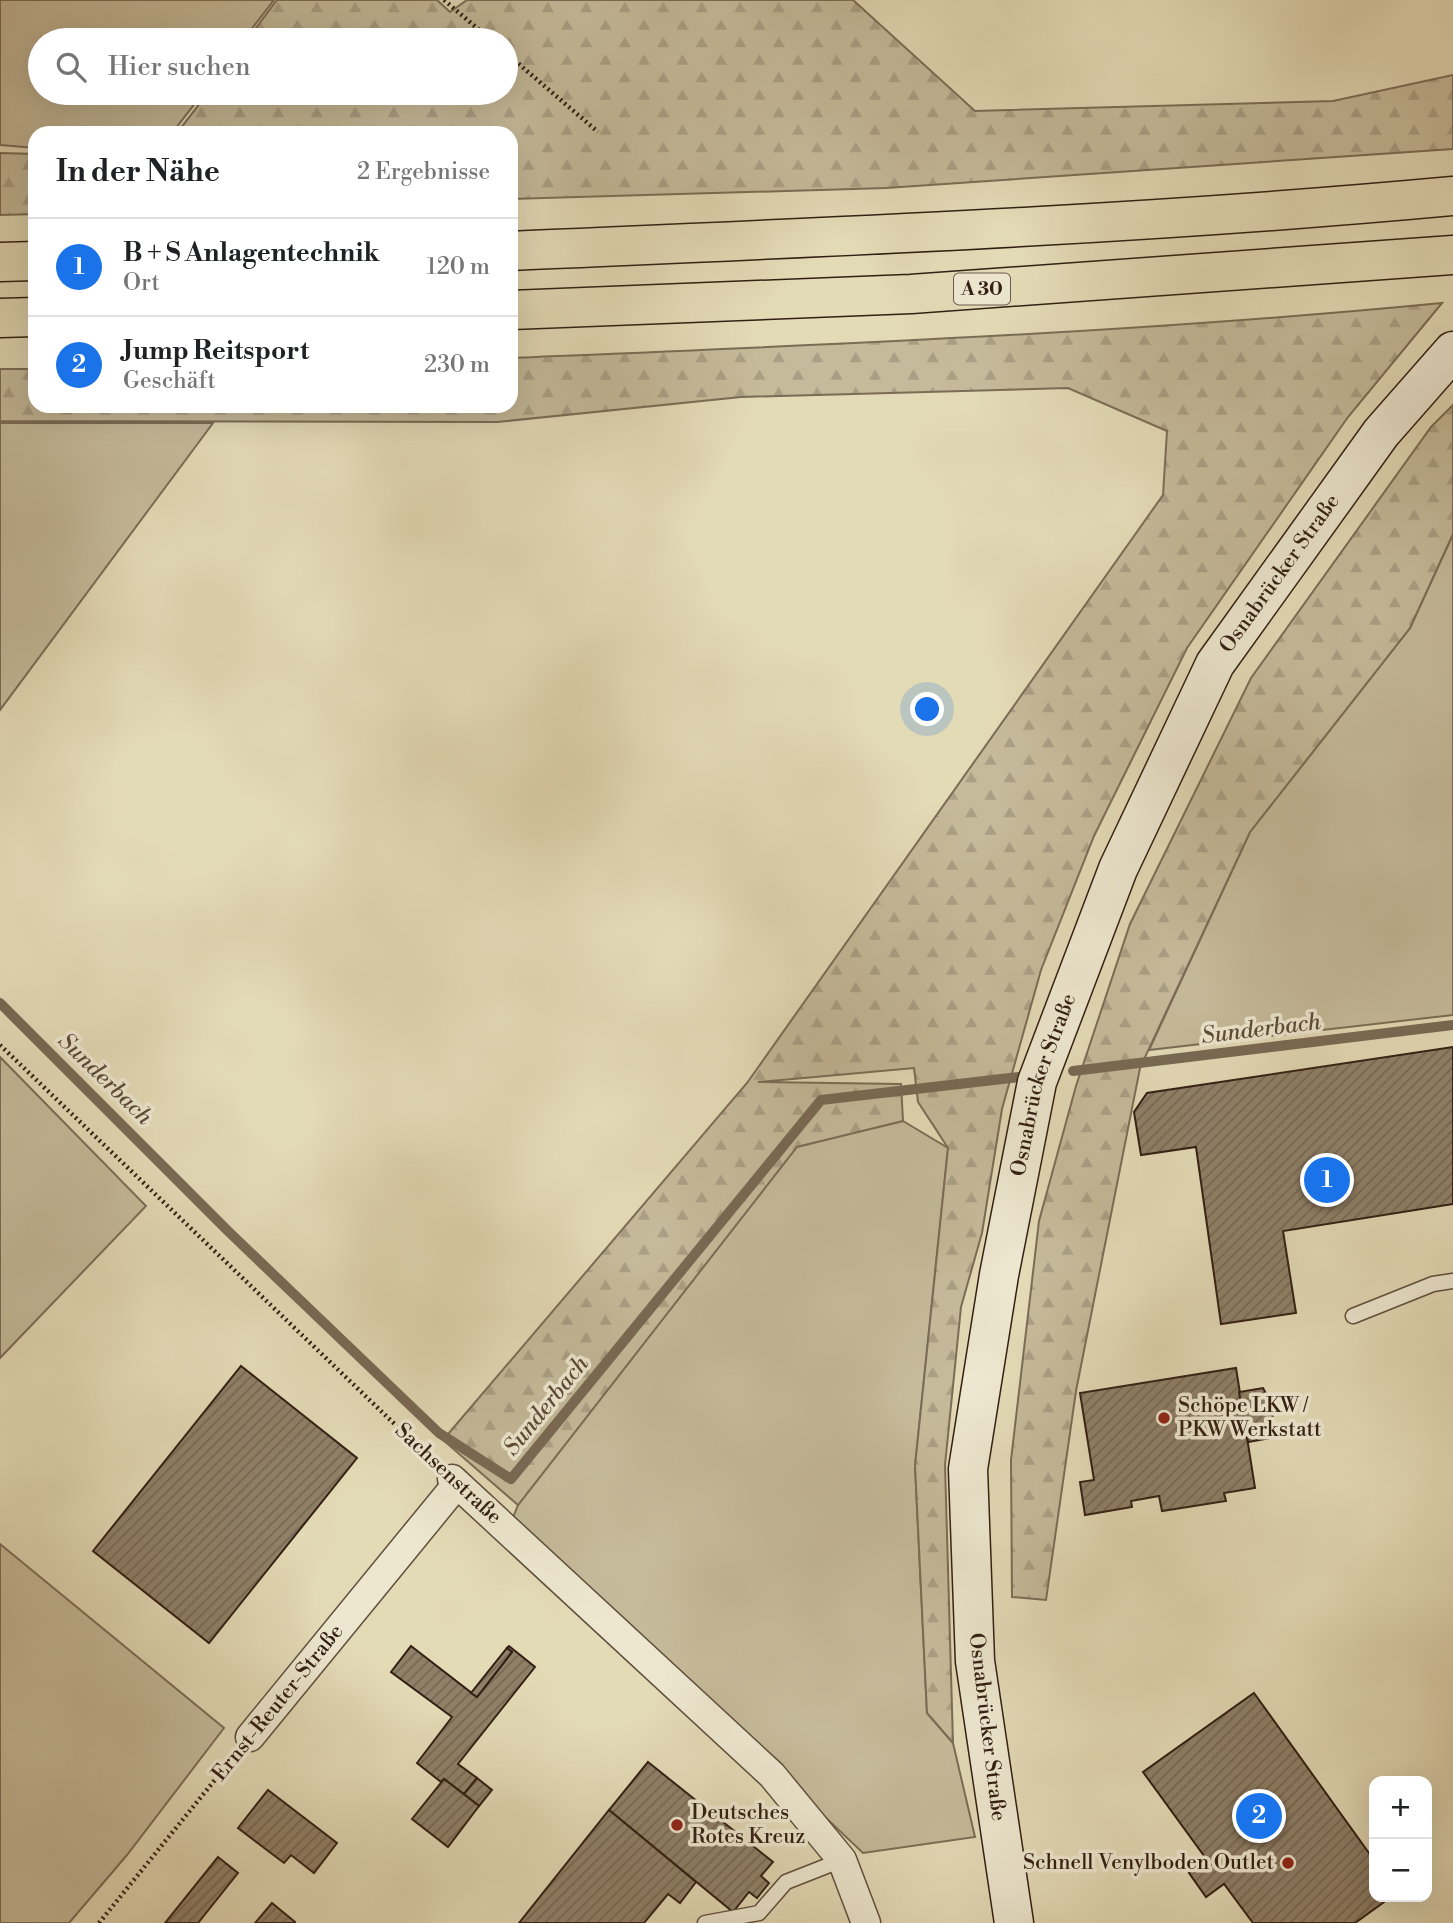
<!DOCTYPE html>
<html lang="de">
<head>
<meta charset="utf-8">
<style>
	:root { --surface:#fff; --page:#f2f2f2; --text:#202124; --muted:#757577; --line:#e0e0e0; --accent:#1a73e8 }
	body { margin:0; font-family:"Libre Bodoni",serif; background:var(--page); color:var(--text) }
	.controls { position:absolute; right:21px; bottom:21px; display:grid; overflow:hidden; border-radius:14px; box-shadow:0 7px 28px #0002 }
	.controls button { width:63px; height:63px; display:grid; place-items:center; padding:0; border:0; border-bottom:2px solid var(--line); background:var(--surface); color:var(--text); font:35px sans-serif }
	.you { position:absolute; left:928px; top:710px; width:24px; height:24px; margin:-18px; border:5px solid #fff; border-radius:50%; background:#1a73e8; box-shadow:0 0 0 10px #1a73e833 }
	.badge { display:grid; place-items:center; width:46px; height:46px; border-radius:50%; background:var(--accent); color:#fff; font-size:23px; font-weight:700 }
	.pin { position:absolute; translate:-50% -50%; border:4px solid #fff; box-shadow:0 2px 7px #0006 }
	.list { margin:0; padding:0; list-style:none }
	h2 { display:flex; justify-content:space-between; align-items:center; height:91px; margin:0; padding:0 28px; font-size:30px }
	h2 small { font-size:23px; font-weight:400; color:var(--muted) }
	.list li { display:grid; grid-template-columns:46px 1fr auto; gap:21px; align-items:center; box-sizing:border-box; height:98px; padding:0 28px; border-top:2px solid var(--line) }
	.list b { display:block; font-size:26px; white-space:nowrap }
	.list p { margin:0; font-size:23px; white-space:nowrap; color:var(--muted) }
	.list em { font-size:23px; font-style:normal; color:var(--muted) }
	.icon { flex:none; width:38px; height:38px; fill:none; stroke:currentColor; stroke-width:2; stroke-linecap:round; stroke-linejoin:round }
	.map { position:relative; flex:none; width:1453px; height:1923px; overflow:hidden }
	.search { position:absolute; background:var(--surface); box-shadow:0 7px 28px #0002; left:28px; top:28px; width:490px; height:77px; display:flex; align-items:center; gap:18px; box-sizing:border-box; padding:0 24px; border-radius:38px; color:var(--muted); font-size:26px }
	.panel { position:absolute; background:var(--surface); box-shadow:0 7px 28px #0002; left:28px; top:126px; width:490px; height:287px; border-radius:21px }
	.map>svg:first-child { display:block }
	.green { fill:#c5ba9a; stroke:#7c6c56; stroke-width:2 }
	.forest { fill:url(#forest-firs); stroke:#7c6c56; stroke-width:2 }
	.lines { fill:none; stroke-linecap:round; stroke-linejoin:round }
	.stream { stroke:#796954; stroke-width:10 }
	.building { fill:url(#building-hatch); stroke:#331f13; stroke-width:2 }
	.service-casing { stroke:#5f4e3c; stroke-width:17 }
	.minor-casing { stroke:#5f4e3c; stroke-width:31 }
	.secondary-casing { stroke:#331f13; stroke-width:41 }
	.motorway-casing { stroke:#331f13; stroke-width:41 }
	.path { stroke:#331f13; stroke-width:4.5; stroke-dasharray:2 3.5; stroke-linecap:butt }
	.service { stroke:#ede7d0; stroke-width:14 }
	.minor { stroke:#ede7d0; stroke-width:28 }
	.secondary { stroke:#ede7d0; stroke-width:38 }
	.motorway { stroke:#e3dab6; stroke-width:38 }
	.poi-dot { fill:#8f2418; stroke:#ede7d0; stroke-width:2.5 }
	.labels { text-anchor:middle; dominant-baseline:central; stroke-width:7; stroke-linejoin:round; paint-order:stroke }
	.shield { fill:#ede7d0; stroke:#6b5b4c; stroke-width:2 }
	.shield-label { font-size:19px; font-weight:bold; fill:#331f13 }
	.street-label { font-size:21px; fill:#331f13; stroke:#ede7d0 }
	.poi-label { font-size:21px; fill:#331f13; stroke:#ede7d0; text-anchor:start }
	.water-label { font-size:23px; font-style:italic; fill:#5c4a39; stroke:#ede7d0 }
</style>
</head>
<body>
<div class="map">
<svg width="1453" height="1923" viewBox="0 0 1453 1923">
	<defs>
		<pattern id="forest-firs" width="22" height="20" patternUnits="userSpaceOnUse" patternTransform="scale(1.75)"><rect width="22" height="20" fill="#c5ba9a"/><path d="M5 1l3.5 6h-7zM16 11l3.5 6h-7z" fill="#aa9f84"/></pattern>
		<pattern id="building-hatch" width="6" height="6" patternUnits="userSpaceOnUse" patternTransform="scale(1.75)"><rect width="6" height="6" fill="#8f8068"/><path d="M-1 1l2-2M0 6l6-6M5 7l2-2" fill="none" stroke="#756854"/></pattern>
	</defs>
	<rect width="100%" height="100%" fill="#e3dab6"/>
	<filter id="stains"><feTurbulence type="fractalNoise" baseFrequency=".00286" numOctaves="4"/><feColorMatrix values="0 0 0 0 .2 0 0 0 0 .09 0 0 0 0 .02 0 0 0 .5 -.17"/></filter>
	<radialGradient id="worn" r=".72"><stop offset=".6" stop-color="#630" stop-opacity="0"/><stop offset="1" stop-color="#630" stop-opacity=".3"/></radialGradient>
	<g class="green">
		<polygon points="0,0 274,0 243,40 40,40 40,93 203,93 172,133 35,133 35,148 0,145"/>
		<polygon points="0,423 213,423 0,710"/>
		<polygon points="1453,534 1453,1015 1149,1050 1250,832 1410,628"/>
		<polygon points="0,1057 146,1206 0,1358"/>
		<polygon points="903,1121 948,1148 915,1466 927,1713 953,1743 975,1837 863,1853 512,1520 518,1505 797,1146"/>
		<polygon points="0,1544 224,1728 127,1855 69,1923 0,1923"/>
	</g>
	<g class="forest">
		<polygon points="277,0 437,0 450,12 467,0 853,0 975,111 1333,101 1453,75 1453,149 886,188 511,199 511,133 177,133 208,93 506,93 506,40 247,40"/>
		<polygon points="0,153 35,154 35,214 0,215"/>
		<path d="M 1442,303 L 1348,417 L 1187,648 L 1094,836 L 1041,970 L 1002,1109 L 982,1233 L 961,1307 L 945,1465 L 953,1743 L 927,1713 L 915,1466 L 948,1148 L 918,1102 L 914,1068 L 758,1082 L 901,1084 L 903,1121 L 797,1147 L 518,1505 L 443,1440 L 747,1083 L 1163,495 L 1167,431 L 1068,388 L 741,397 L 497,422 L 0,421 L 0,369 L 35,369 L 35,406 L 511,406 L 511,358 C 822,345 1132,333 1442,303 Z"/>
		<polygon points="1453,405 1453,534 1410,628 1250,832 1140,1068 1076,1391 1046,1600 1012,1597 1011,1460 1039,1221 1076,1086 1130,924 1251,678 1431,427"/>
	</g>
	<g class="lines">
		<g class="stream">
			<polyline points="0,1003 230,1233 439,1433 511,1479 821,1100 1019,1077"/>
			<polyline points="1073,1071 1453,1025"/>
		</g>
	</g>
	<g class="building">
		<polygon points="1453,1047 1453,1204 1283,1231 1296,1313 1221,1324 1196,1147 1141,1155 1134,1112 1147,1093"/>
		<polygon points="241,1366 357,1458 209,1643 93,1551"/>
		<polygon points="1236,1368 1255,1488 1224,1493 1226,1501 1162,1511 1159,1496 1131,1501 1132,1507 1085,1515 1080,1482 1094,1480 1080,1393"/>
		<polygon points="1263,1388 1271,1403 1273,1421 1271,1438 1248,1442 1239,1392"/>
		<polygon points="411,1646 477,1697 512,1652 507,1648 509,1646 535,1667 458,1764 477,1778 464,1794 444,1779 441,1782 417,1763 452,1717 391,1672"/>
		<polygon points="507,1648 512,1652 477,1697 471,1693"/>
		<polygon points="1254,1693 1374,1860 1374,1897 1391,1897 1355,1923 1253,1923 1224,1884 1206,1897 1189,1873 1207,1860 1143,1772"/>
		<polygon points="648,1762 773,1862 761,1876 769,1883 757,1898 749,1892 733,1912 609,1810"/>
		<polygon points="477,1778 492,1790 479,1806 464,1794"/>
		<polygon points="444,1779 479,1806 448,1847 412,1819"/>
		<polygon points="268,1790 337,1843 314,1873 291,1855 284,1863 238,1828"/>
		<polygon points="609,1810 696,1882 680,1903 668,1894 644,1923 519,1923"/>
		<polygon points="218,1857 238,1873 198,1923 165,1923"/>
		<polygon points="272,1903 295,1922 295,1923 255,1923"/>
	</g>
	<g class="lines">
		<defs>
			<g id="service">
				<polyline points="1353,1316 1433,1284 1453,1281"/>
				<polyline points="705,1923 759,1913 786,1882 842,1860"/>
			</g>
			<g id="minor">
				<polyline points="452,1479 772,1775 842,1860 866,1923"/>
				<polyline points="250,1737 457,1484"/>
			</g>
			<g id="secondary">
				<path id="s1" d="M 1014,1923 L 975,1661 L 968,1469 L 999,1275 L 1037,1082 L 1118,869 L 1215,664 L 1381,433 L 1453,351"/>
			</g>
			<g id="motorway">
				<path d="M 511,251 C 825,237 1140,225 1453,196"/>
				<polyline points="0,262 35,261"/>
				<polyline points="511,310 911,294 1453,255"/>
				<polyline points="0,318 35,317"/>
			</g>
		</defs>
		<use href="#service" class="service-casing"/>
		<use href="#minor" class="minor-casing"/>
		<use href="#secondary" class="secondary-casing"/>
		<use href="#motorway" class="motorway-casing"/>
		<g class="path">
			<polyline points="444,0 491,40"/>
			<polyline points="506,53 598,132"/>
			<polyline points="0,1045 431,1459"/>
			<polyline points="99,1923 231,1760"/>
		</g>
		<use href="#service" class="service"/>
		<use href="#minor" class="minor"/>
		<use href="#secondary" class="secondary"/>
		<use href="#motorway" class="motorway"/>
	</g>
	<g class="poi-dot">
		<circle cx="1164" cy="1418" r="7"/>
		<circle cx="677" cy="1825" r="7"/>
		<circle cx="1288" cy="1863" r="7"/>
	</g>
	<g class="labels">
		<rect class="shield" x="954" y="273.5" width="56" height="31" rx="5"/>
		<g class="shield-label">
			<text x="982" y="289">A 30</text>
		</g>
		<g class="street-label">
			<text stroke="none"><textPath href="#s1" startOffset="1416">Osnabrücker Straße</textPath></text>
			<text stroke="none"><textPath href="#s1" startOffset="849">Osnabrücker Straße</textPath></text>
			<text transform="translate(448 1474) rotate(43)">Sachsenstraße</text>
			<text transform="translate(278 1703) rotate(-51)">Ernst-Reuter-Straße</text>
			<text transform="translate(987 1727) rotate(83)">Osnabrücker Straße</text>
		</g>
		<g class="poi-label">
			<text x="1178" y="1406">Schöpe LKW /<tspan x="1178" dy="24">PKW Werkstatt</tspan></text>
			<text x="691" y="1813">Deutsches<tspan x="691" dy="24">Rotes Kreuz</tspan></text>
			<text x="1274" y="1863" text-anchor="end">Schnell Venylboden Outlet</text>
		</g>
		<g class="water-label">
			<text transform="translate(1261 1029) rotate(-7)">Sunderbach</text>
			<text transform="translate(105 1079) rotate(44)">Sunderbach</text>
			<text transform="translate(546 1406) rotate(-51)">Sunderbach</text>
		</g>
	</g>
	<rect width="100%" height="100%" filter="url(#stains)"/>
	<rect width="100%" height="100%" fill="url(#worn)"/>
</svg>
<div class="controls">
<button>+</button>
<button>−</button>
</div>
<div class="you"></div>
<div class="pin badge" style="left:1327px;top:1180px">1</div>
<div class="pin badge" style="left:1259px;top:1816px">2</div>
<div class="search"><svg class="icon" aria-label="search" viewBox="0 0 24 24"><circle cx="10" cy="10" r="6"/><path d="M15 15l6 6"/></svg>Hier suchen</div>
<section class="panel">
<h2>In der Nähe<small>2 Ergebnisse</small></h2>
<ul class="list">
<li><span class="badge">1</span><div><b>B + S Anlagentechnik</b><p>Ort</p></div><em>120 m</em></li>
<li><span class="badge">2</span><div><b>Jump Reitsport</b><p>Geschäft</p></div><em>230 m</em></li>
</ul>
</section>
</div>
</body>
</html>
